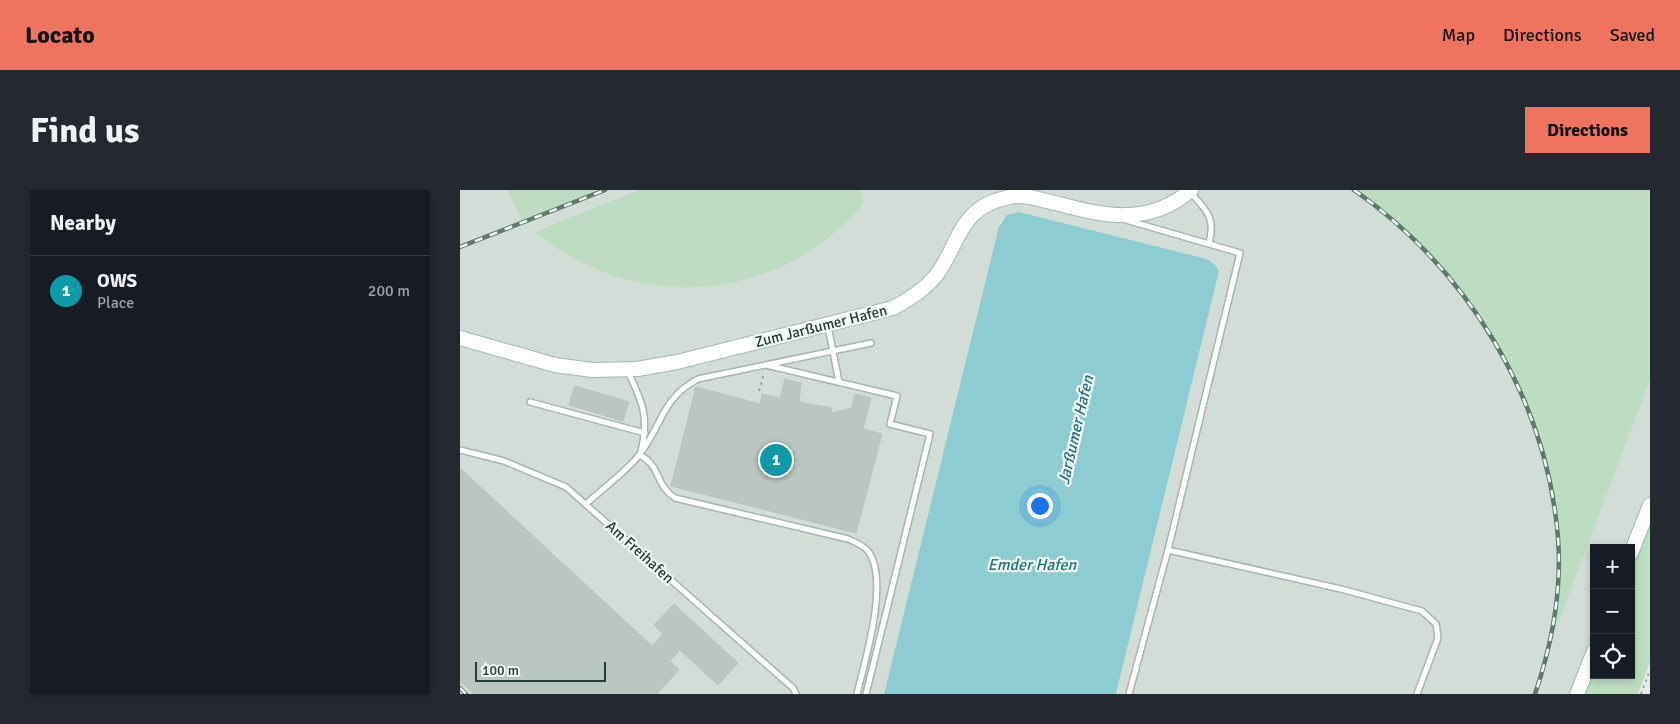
<!DOCTYPE html>
<html lang="en">
<head>
<meta charset="utf-8">
<style>
	:root { --surface:#171b24; --page:#242831; --text:#f1f3f6; --muted:#9ea1a6; --line:#363941; --accent:#ee7460 }
	body { margin:0; font-family:Signika,sans-serif; background:var(--page); color:var(--text) }
	.controls { position:absolute; right:15px; bottom:15px; display:grid; overflow:hidden; border-radius:0px; box-shadow:0 2px 8px #0003 }
	.controls button { width:45px; height:45px; display:grid; place-items:center; padding:0; border:0; border-bottom:1px solid var(--line); background:var(--surface); color:var(--text); font:25px sans-serif }
	.scale { position:absolute; left:15px; bottom:12px; width:131px; box-sizing:border-box; padding-left:5px; border:2px solid #233e34; border-top:0; font-size:14px; line-height:18px; white-space:nowrap; color:#233e34; -webkit-text-stroke:4px #f4f9f6; paint-order:stroke }
	.you { position:absolute; left:579px; top:315px; width:18px; height:18px; margin:-12px; border:4px solid #fff; border-radius:50%; background:#1a73e8; box-shadow:0 0 0 8px #1a73e833 }
	.badge { display:grid; place-items:center; width:32px; height:32px; border-radius:50%; background:var(--accent); color:#fff; font-size:16px; font-weight:700 }
	.pin { position:absolute; translate:-50% -50%; border:2px solid #fff; box-shadow:0 1px 5px #0006 }
	.list { margin:0; padding:0; list-style:none }
	h2 { display:flex; justify-content:space-between; align-items:center; height:65px; margin:0; padding:0 20px; font-size:21px }
	h2 small { font-size:16px; font-weight:400; color:var(--muted) }
	.list li { display:grid; grid-template-columns:32px 1fr auto; gap:15px; align-items:center; box-sizing:border-box; height:70px; padding:0 20px; border-top:1px solid var(--line) }
	.list b { display:block; font-size:19px; white-space:nowrap }
	.list p { margin:0; font-size:16px; white-space:nowrap; color:var(--muted) }
	.list em { font-size:16px; font-style:normal; color:var(--muted) }
	.icon { flex:none; width:28px; height:28px; fill:none; stroke:currentColor; stroke-width:2; stroke-linecap:round; stroke-linejoin:round }
	.map { position:relative; flex:none; width:1190px; height:504px; overflow:hidden; border-radius:0px }
	header { display:flex; align-items:center; gap:30px; box-sizing:border-box; height:70px; padding:0 25px; background:var(--accent); color:#111 }
	header strong { font-size:24px }
	nav { display:flex; gap:28px; margin-inline-start:auto; font-size:18px }
	.intro { display:flex; align-items:center; justify-content:space-between; box-sizing:border-box; height:120px; padding:0 30px }
	h1 { margin:0; font-size:35px }
	.button { padding:12px 22px; border-radius:0px; background:var(--accent); color:#111; font-size:18px; font-weight:700 }
	main { display:flex; gap:30px; padding:0 30px }
	aside { flex:1; background:var(--surface); border-radius:0px; box-shadow:0 2px 8px #0003 }
	.map>svg:first-child { display:block }
	.built { fill:#d1ddd6 }
	.green { fill:#bdddc2 }
	.water { fill:#8dccd0 }
	.building { fill:#b9c7c0; stroke:#b6c6be }
	.lines { fill:none; stroke-linecap:round; stroke-linejoin:round }
	.lane-casing { stroke:#a6b5ae; stroke-width:8 }
	.secondary-casing { stroke:#a2b8ae; stroke-width:16 }
	.path { stroke:#85af9e; stroke-width:2; stroke-dasharray:2.5 4; stroke-linecap:butt }
	.lane { stroke:#fff; stroke-width:5 }
	.secondary { stroke:#fff; stroke-width:14 }
	.rail-casing { stroke:#5e796f; stroke-width:4.5 }
	.rail { stroke:#f4f9f6; stroke-width:2.5; stroke-dasharray:8; stroke-linecap:butt }
	.labels { text-anchor:middle; dominant-baseline:central; stroke-width:4.5; stroke-linejoin:round; paint-order:stroke }
	.street-label { font-size:15px; fill:#233e34; stroke:#f4f9f6 }
	.water-label { font-size:16px; font-style:italic; fill:#1f7378; stroke:#f4f9f6 }
</style>
</head>
<body>
<header>
<strong>Locato</strong>
<nav><a>Map</a><a>Directions</a><a>Saved</a></nav>
</header>
<div class="intro"><h1>Find us</h1><a class="button">Directions</a></div>
<main>
<aside>
<h2>Nearby<small></small></h2>
<ul class="list">
<li><span class="badge" style="background:#0f9aa8">1</span><div><b>OWS</b><p>Place</p></div><em>200 m</em></li>
</ul>
</aside>
<div class="map">
<svg width="1190" height="504" viewBox="0 0 1190 504">
	<rect width="100%" height="100%" fill="#e3ede8"/>
	<polygon class="built" points="0,0 1190,0 1190,315 1171,358 1134,358 1134,461 1117,504 656,504 759,81 747,69 559,22 553,23 541,30 539,36 424,504 0,504"/>
	<g class="green">
		<polygon points="47,0 142,0 63,32"/>
		<path d="M 179,0 L 400,0 L 403,13 C 321,114 175,125 75,42 Z"/>
		<path d="M 894,0 L 1190,0 L 1190,189 L 1089,457 C 1096,422 1100,385 1098,348 C 1089,209 1006,79 894,0 Z"/>
		<polygon points="1190,326 1190,472 1178,504 1122,504 1134,474 1134,485 1171,485 1171,376"/>
	</g>
	<polygon class="water" points="559,22 747,69 755,75 759,81 656,504 424,504 539,36 547,25"/>
	<g class="building">
		<polygon points="325,189 341,193 339,212 372,218 371,223 392,218 395,204 411,208 403,239 422,244 396,343 211,296 236,197 300,214 302,204 320,208"/>
		<polygon points="115,196 169,212 163,231 109,215"/>
		<polygon points="0,278 192,456 203,444 194,435 214,414 278,473 258,495 220,460 210,471 219,480 197,504 14,504 0,491"/>
	</g>
	<g class="lines">
		<defs>
			<g id="lane">
				<path d="M 730,2 C 746,20 756,27 749,53"/>
				<polyline points="666,30 780,63 708,360 669,504"/>
				<polyline points="368,136 379,192"/>
				<polyline points="306,175 437,206 430,234 470,244 406,504"/>
				<path d="M 167,180 C 183,212 190,229 180,265 C 201,276 195,295 215,308 L 388,349 C 395,352 403,355 408,361 C 430,390 405,470 397,504"/>
				<polyline points="70,212 185,243"/>
				<polyline points="0,260 44,271 106,297 333,498 336,504"/>
				<path d="M 126,314 C 143,298 166,282 180,264 C 203,234 201,209 238,189 L 411,153"/>
				<polyline points="708,360 881,399 962,421 976,434 978,448 957,504"/>
			</g>
			<g id="secondary">
				<path d="M 0,148 L 95,175 L 132,180 L 177,179 L 217,172 L 433,118 C 450,109 469,97 480,80 C 501,47 502,16 550,7 C 564,4 577,9 591,12 C 641,25 687,38 731,0"/>
				<polyline points="1171,363 1190,315"/>
				<polyline points="1117,504 1134,461"/>
			</g>
		</defs>
		<use href="#lane" class="lane-casing"/>
		<use href="#secondary" class="secondary-casing"/>
		<g class="path">
			<polyline points="299,201 304,183"/>
			<polyline points="1181,504 1190,480"/>
		</g>
		<use href="#lane" class="lane"/>
		<use href="#secondary" class="secondary"/>
		<defs>
			<g id="rail">
				<path d="M 894,0 C 1007,79 1087,209 1098,348 C 1102,400 1092,454 1075,504"/>
				<polyline points="0,57 145,0"/>
				<polyline points="0,498 6,504"/>
			</g>
		</defs>
		<use href="#rail" class="rail-casing"/>
		<use href="#rail" class="rail"/>
	</g>
	<g class="labels">
		<g class="street-label">
			<text transform="translate(361 136) rotate(-14)">Zum Jarßumer Hafen</text>
			<text transform="translate(180 362) rotate(42)">Am Freihafen</text>
		</g>
		<g class="water-label">
			<text transform="translate(616 240) rotate(-77)">Jarßumer Hafen</text>
			<text x="572" y="375">Emder Hafen</text>
		</g>
	</g>
</svg>
<div class="controls">
<button>+</button>
<button>−</button>
<button><svg class="icon" aria-label="locate" viewBox="0 0 24 24"><circle cx="12" cy="12" r="6"/><path d="M12 2v4M12 18v4M2 12h4M18 12h4"/></svg></button>
</div>
<div class="scale">100 m</div>
<div class="you"></div>
<div class="pin badge" style="left:316px;top:270px;background:#0f9aa8">1</div>
</div>
</main>
</body>
</html>
